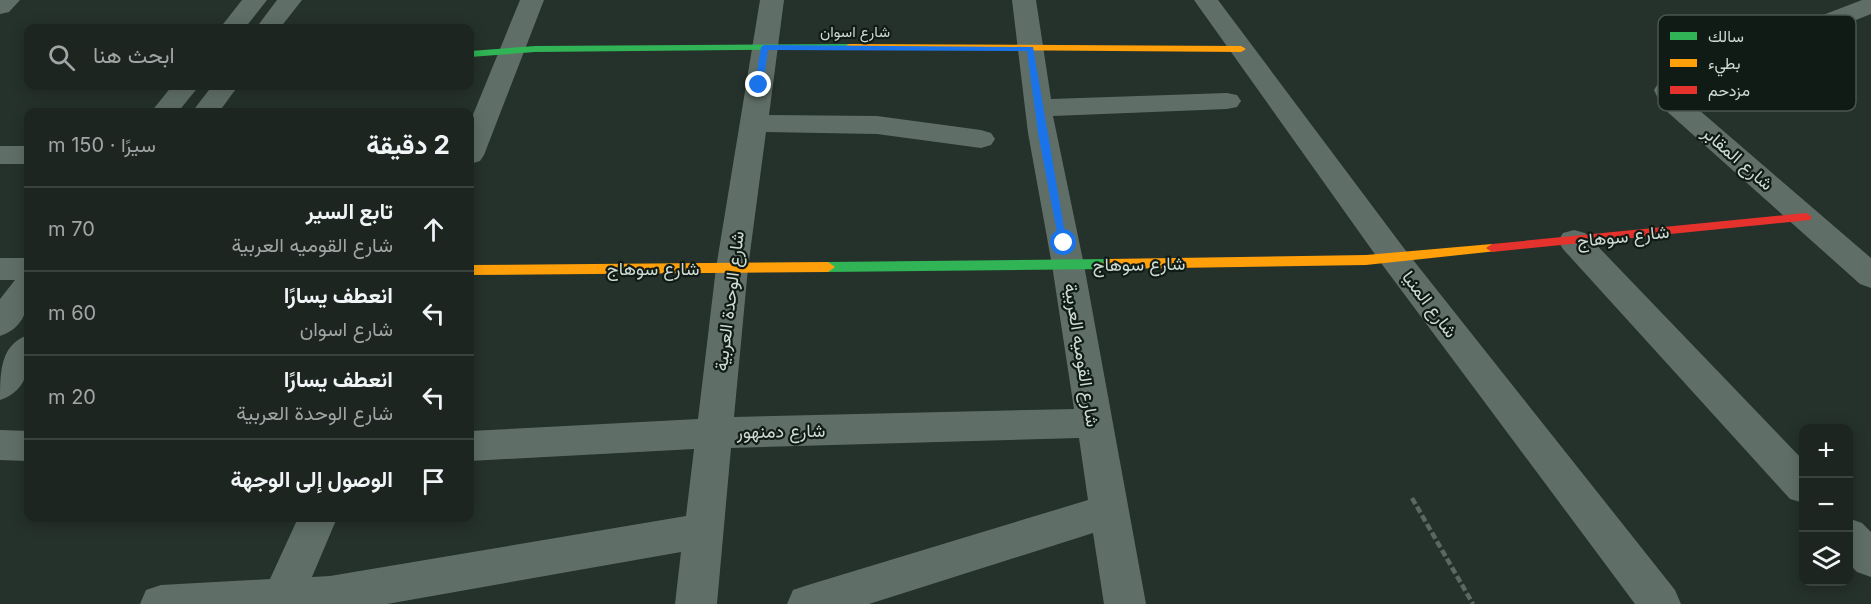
<!DOCTYPE html>
<html lang="ar">
<head>
<meta charset="utf-8">
<style>
	:root { --surface:#1c2520; --page:#252d29; --text:#f1f3f6; --muted:#a0a5a5; --line:#3a423e }
	body { margin:0; font-family:Inter,Vazirmatn,sans-serif; background:var(--page); color:var(--text); direction:rtl }
	.controls { position:absolute; right:18px; bottom:18px; display:grid; overflow:hidden; border-radius:12px; box-shadow:0 3px 15px #0003 }
	.controls button { width:54px; height:54px; display:grid; place-items:center; padding:0; border:0; border-bottom:2px solid var(--line); background:var(--surface); color:var(--text); font:30px sans-serif }
	.stop { position:absolute; width:18px; height:18px; margin:-14px; border:4px solid #1a73e8; border-radius:50%; background:#fff }
	.stop.end { background:#1a73e8; border-color:#fff; box-shadow:0 2px 6px #0008 }
	.list { margin:0; padding:0; list-style:none }
	h2 { display:flex; justify-content:space-between; align-items:center; height:78px; margin:0; padding:0 24px; font-size:26px }
	h2 small { font-size:20px; font-weight:400; color:var(--muted) }
	.list li { display:grid; grid-template-columns:39px 1fr auto; gap:18px; align-items:center; box-sizing:border-box; height:84px; padding:0 24px; border-top:2px solid var(--line) }
	.list b { display:block; font-size:22px; white-space:nowrap }
	.list p { margin:0; font-size:20px; white-space:nowrap; color:var(--muted) }
	.list em { font-size:20px; font-style:normal; color:var(--muted) }
	.icon { flex:none; width:33px; height:33px; fill:none; stroke:currentColor; stroke-width:2; stroke-linecap:round; stroke-linejoin:round }
	.map { position:relative; flex:none; width:1871px; height:604px; overflow:hidden; direction:ltr }
	.search { position:absolute; background:var(--surface); box-shadow:0 3px 15px #0003; left:24px; top:24px; width:450px; height:66px; display:flex; align-items:center; gap:15px; box-sizing:border-box; padding:0 21px; border-radius:12px; color:var(--muted); font-size:22px }
	.panel { position:absolute; background:var(--surface); box-shadow:0 3px 15px #0003; left:24px; top:108px; width:450px; height:414px; border-radius:12px; direction:rtl }
	.map>svg:first-child { display:block }
	.lines { fill:none; stroke-linecap:round; stroke-linejoin:round }
	.path { stroke:#5b6862; stroke-width:4.5; stroke-dasharray:7 3; stroke-linecap:butt }
	.street { fill:#5f6f67; fill-rule:evenodd }
	.fast { fill:#30b455; fill-rule:evenodd }
	.slow { fill:#ff9f0a; fill-rule:evenodd }
	.jam { fill:#e5322d; fill-rule:evenodd }
	.route { fill:#1a73e8 }
	.labels { text-anchor:middle; dominant-baseline:central; stroke-width:4.5; stroke-linejoin:round; paint-order:stroke }
	.far-street-label { font-size:15px; fill:#cddbd3; stroke:#111b16 }
	.street-label { font-size:18px; fill:#cddbd3; stroke:#111b16 }
	.key { fill:#111b16; stroke:#49554f; stroke-width:1.5 }
	.key-label { font-size:16px; fill:#cddbd3 }
</style>
</head>
<body>
<div class="map">
<svg width="1871" height="604" viewBox="0 0 1871 604">
	<rect width="100%" height="100%" fill="#25312b"/>
	<g class="lines">
		<polyline class="path" points="1412,498 1473,604"/>
		<g class="street">
			<polygon points="0,0 20,0 9,12 0,14"/>
			<polygon points="242,0 267,0 245,28 220,28"/>
			<polygon points="277,0 302,0 280,28 256,28"/>
			<polygon points="520,0 544,0 484,155 480,161 470,164 470,122"/>
			<polygon points="760,0 784,0 769,115 877,116 981,130 991,133 995,139 991,145 981,148 877,134 766,132 748,268 734,417 1074,409 1052,265 1028,133 1012,0 1036,0 1051,99 1227,93 1237,95 1241,101 1237,107 1227,109 1053,116 1084,265 1146,604 1104,604 1093,533 869,604 787,604 793,590 808,585 1088,500 1079,438 731,448 717,604 675,604 681,552 387,604 140,604 146,590 161,585 270,579 298,518 337,518 312,577 330,576 686,516 694,449 470,461 470,431 698,419 716,268"/>
			<polygon points="1194,0 1218,0 1406,251 1675,590 1681,604 1635,604 1384,267"/>
			<polygon points="1862,0 1871,0 1871,14 1680,90 1684,97 1871,258 1871,288 1860,284 1662,107 1654,90 1662,77"/>
			<polygon points="172,86 199,86 178,112 151,112"/>
			<polygon points="212,86 238,86 219,112 192,112"/>
			<rect x="0" y="146" width="28" height="18"/>
			<polygon points="1574,230 1585,233 1804,461 1804,503 1790,499 1563,249 1558,241 1563,233"/>
			<path d="M 0,258 L 28,258 C 28,288 36,324 0,336 L 0,299 L 15,280 L 0,280 Z"/>
			<path d="M 28,335 C 31,362 30,390 0,400 C 0,372 0,345 28,335 Z"/>
			<polygon points="0,430 28,431 28,461 0,460"/>
			<polygon points="1848,518 1862,523 1871,532 1871,577 1857,572 1848,563"/>
		</g>
		<g class="fast">
			<polygon points="849,44 854,47 853,49 535,52 470,57 470,51 535,46"/>
			<polygon points="1108,259 1115,264 1108,269 828,272 821,267 828,262"/>
		</g>
		<g class="slow">
			<polygon points="849,44 1241,46 1246,49 1241,52 845,49 844,47"/>
			<polygon points="1492,244 1498,248 1497,251 1366,265 1108,269 1101,264 1108,259 1366,255"/>
			<polygon points="828,262 835,267 828,272 470,275 470,265"/>
		</g>
		<polygon class="jam" points="1806,213 1812,217 1810,220 1492,252 1486,248 1492,244"/>
	</g>
	<polygon class="route" points="764,45 1033,47 1067,245 1060,245 1059,243 1038,133 1027,51 768,50 763,85 759,87 755,85 761,47"/>
	<g class="labels">
		<g class="far-street-label">
			<text x="855" y="31">شارع اسوان</text>
		</g>
		<g class="street-label">
			<text transform="translate(1738 158) rotate(41)">شارع المقابر</text>
			<text transform="translate(1623 236) rotate(-6)">شارع سوهاج</text>
			<text transform="translate(1139 264) rotate(-1)">شارع سوهاج</text>
			<text x="653" y="268">شارع سوهاج</text>
			<text transform="translate(729 301) rotate(-83)">شارع الوحدة العربية</text>
			<text transform="translate(1430 304) rotate(53)">شارع المنيا</text>
			<text transform="translate(1082 355) rotate(81)">شارع القوميه العربية</text>
			<text transform="translate(781 431) rotate(-1)">شارع دمنهور</text>
		</g>
	</g>
	<rect x="1658" y="15" width="198" height="96" rx="9" class="key"/>
	<rect x="1670" y="32" width="27" height="8" fill="#30b455"/>
	<rect x="1670" y="59" width="27" height="8" fill="#ff9f0a"/>
	<rect x="1670" y="86" width="27" height="8" fill="#e5322d"/>
	<g class="key-label">
		<text x="1708" y="42">سالك</text>
		<text x="1708" y="69">بطيء</text>
		<text x="1708" y="96">مزدحم</text>
	</g>
</svg>
<div class="controls">
<button>+</button>
<button>−</button>
<button><svg class="icon" aria-label="layers" viewBox="0 0 24 24"><path d="M12 4l9 5-9 5-9-5zM3 14l9 5 9-5"/></svg></button>
</div>
<div class="stop" style="left:1064px;top:243px"></div>
<div class="stop end" style="left:759px;top:85px"></div>
<div class="search"><svg class="icon" aria-label="search" viewBox="0 0 24 24"><circle cx="10" cy="10" r="6"/><path d="M15 15l6 6"/></svg>ابحث هنا</div>
<section class="panel">
<h2>2 دقيقة<small>سيرًا · 150 m</small></h2>
<ul class="list">
<li><svg class="icon" aria-label="ahead" viewBox="0 0 24 24"><path d="M12 20V5M6 11l6-6 6 6"/></svg><div><b>تابع السير</b><p>شارع القوميه العربية</p></div><em>70 m</em></li>
<li><svg class="icon" aria-label="left" viewBox="0 0 24 24"><path d="M17 20v-9H6M10 6l-5 5 5 5"/></svg><div><b>انعطف يسارًا</b><p>شارع اسوان</p></div><em>60 m</em></li>
<li><svg class="icon" aria-label="left" viewBox="0 0 24 24"><path d="M17 20v-9H6M10 6l-5 5 5 5"/></svg><div><b>انعطف يسارًا</b><p>شارع الوحدة العربية</p></div><em>20 m</em></li>
<li><svg class="icon" aria-label="arrive" viewBox="0 0 24 24"><path d="M6 21V4h12l-3 4 3 4H6"/></svg><div><b>الوصول إلى الوجهة</b></div></li>
</ul>
</section>
</div>
</body>
</html>
